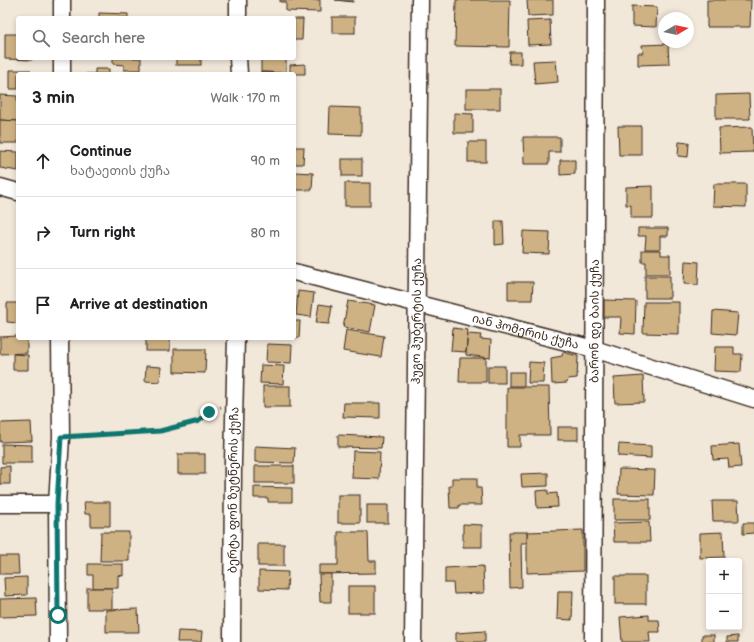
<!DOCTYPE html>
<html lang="en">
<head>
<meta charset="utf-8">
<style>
	:root { --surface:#fff; --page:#f6f6f6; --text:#202124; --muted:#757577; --line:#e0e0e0 }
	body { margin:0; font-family:"Balsamiq Sans","Noto Sans Georgian",sans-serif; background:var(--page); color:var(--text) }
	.controls { position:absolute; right:12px; bottom:12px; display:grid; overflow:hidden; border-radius:4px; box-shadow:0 2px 6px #0003 }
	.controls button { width:36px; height:36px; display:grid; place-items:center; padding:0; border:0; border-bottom:1px solid var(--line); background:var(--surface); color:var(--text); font:20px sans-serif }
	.compass { position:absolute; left:658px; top:12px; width:36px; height:36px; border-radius:50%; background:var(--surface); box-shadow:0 2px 6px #0003; rotate:81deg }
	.stop { position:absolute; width:12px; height:12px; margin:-9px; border:3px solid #0f766e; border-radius:50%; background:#fff }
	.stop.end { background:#0f766e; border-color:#fff; box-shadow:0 1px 4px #0008 }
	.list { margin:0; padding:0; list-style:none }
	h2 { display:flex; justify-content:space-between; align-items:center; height:52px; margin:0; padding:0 16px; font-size:17px }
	h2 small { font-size:13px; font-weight:400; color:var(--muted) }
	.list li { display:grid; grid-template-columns:26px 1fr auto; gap:12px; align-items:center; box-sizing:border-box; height:72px; padding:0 16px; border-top:1px solid var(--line) }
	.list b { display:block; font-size:15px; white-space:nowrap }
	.list p { margin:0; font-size:13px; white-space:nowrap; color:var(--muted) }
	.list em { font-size:13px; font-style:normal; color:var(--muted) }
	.icon { flex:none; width:22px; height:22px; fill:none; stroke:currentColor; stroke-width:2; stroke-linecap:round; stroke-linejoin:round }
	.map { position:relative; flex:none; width:754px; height:642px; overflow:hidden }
	.search { position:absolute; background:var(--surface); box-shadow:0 2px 6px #0003; left:16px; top:16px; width:280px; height:44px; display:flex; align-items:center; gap:10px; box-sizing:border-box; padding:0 14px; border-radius:4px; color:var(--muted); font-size:15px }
	.panel { position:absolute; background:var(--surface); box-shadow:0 2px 6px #0003; left:16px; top:72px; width:280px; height:268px; border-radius:4px }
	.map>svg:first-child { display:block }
	.building { fill:#cfb284; stroke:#3b2a1e }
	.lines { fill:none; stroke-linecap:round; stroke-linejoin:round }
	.minor-casing { stroke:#3b2a1e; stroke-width:19 }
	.path { stroke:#3b2a1e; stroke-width:2.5; stroke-dasharray:1 3; stroke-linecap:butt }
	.minor { stroke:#fff; stroke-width:16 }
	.route { stroke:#0f766e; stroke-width:5 }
	.labels { text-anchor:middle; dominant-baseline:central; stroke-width:4; stroke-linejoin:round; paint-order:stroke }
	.street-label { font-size:12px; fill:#3b2a1e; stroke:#fff }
</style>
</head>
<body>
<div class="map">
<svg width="754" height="642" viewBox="0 0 754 642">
	<rect width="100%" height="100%" fill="#f1e8da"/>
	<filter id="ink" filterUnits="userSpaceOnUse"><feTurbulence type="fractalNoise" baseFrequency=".025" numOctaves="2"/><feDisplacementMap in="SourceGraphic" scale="8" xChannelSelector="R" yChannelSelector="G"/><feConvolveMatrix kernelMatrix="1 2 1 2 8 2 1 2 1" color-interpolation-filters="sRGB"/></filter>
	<g filter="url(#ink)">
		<g class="building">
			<polygon points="280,0 320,0 320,12 286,11 286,2 280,2"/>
			<polygon points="335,0 353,0 353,2"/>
			<polygon points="456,0 510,0 509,47 455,46"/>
			<polygon points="527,0 553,0 553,15 528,16"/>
			<polygon points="707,0 751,0 750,27 707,27"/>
			<polygon points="632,6 657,7 656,27 632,26"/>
			<polygon points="99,13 128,14 128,18 99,18"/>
			<rect x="332" y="17" width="23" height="16"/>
			<polygon points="294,19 303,19 302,40 294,40"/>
			<polygon points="550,20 551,44 528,45 527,21"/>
			<polygon points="5,34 18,34 18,58 32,58 32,60 5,59"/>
			<polygon points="668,44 669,64 638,65 638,53 643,53 642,45"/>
			<polygon points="510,52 521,52 521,64 509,64"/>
			<polygon points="113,58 141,58 141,70 124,70 124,65 113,64"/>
			<rect x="176" y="58" width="25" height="7"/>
			<polygon points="261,58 286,58 286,73 261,72"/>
			<polygon points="556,60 558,82 535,84 533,61"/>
			<polygon points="305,64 305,74 290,74 290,65"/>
			<polygon points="95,69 109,69 109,74 86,74 95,74"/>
			<polygon points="10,70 30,70 30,74 18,74 18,89 10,89"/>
			<polygon points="261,72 286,73 286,74 261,74"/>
			<rect x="466" y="89" width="34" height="20"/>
			<polygon points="749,94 750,119 716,119 716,95"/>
			<polygon points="0,95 17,96 18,121 0,120"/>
			<polygon points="330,107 361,108 361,135 329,134"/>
			<polygon points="454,113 473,114 473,133 454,133"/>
			<polygon points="0,120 18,121 18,143 0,143"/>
			<polygon points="618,126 641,126 641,155 619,155"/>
			<polygon points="752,127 753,152 720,153 719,128"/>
			<polygon points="523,137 560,137 560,152 549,152 549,164 524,164"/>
			<rect x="468" y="142" width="18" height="20"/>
			<polygon points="679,142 689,143 688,157 678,156"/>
			<polygon points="294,147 304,147 303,164 294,164"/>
			<polygon points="0,151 18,152 18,171 0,168"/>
			<rect x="342" y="159" width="20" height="17"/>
			<polygon points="560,160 575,160 575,174 560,175"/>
			<polygon points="294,172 313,173 312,190 294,190"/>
			<rect x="345" y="183" width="25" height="23"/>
			<polygon points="714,184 746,184 746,207 713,206"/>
			<polygon points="653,186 653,218 631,218 631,205 626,205 626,187"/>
			<polygon points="495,221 503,221 504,244 495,245"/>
			<polygon points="638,228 668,228 668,236 660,236 660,249 645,249 646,236 638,236"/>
			<polygon points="523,231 550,232 549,254 522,253"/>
			<polygon points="642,250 661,250 661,255 670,255 670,274 646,274 646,262 642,262"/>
			<polygon points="685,261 699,262 698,285 684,284"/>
			<rect x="645" y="276" width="25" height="22"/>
			<polygon points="508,282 533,282 532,300 508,300"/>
			<polygon points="298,291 314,293 311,317 296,315"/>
			<polygon points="604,300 636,301 635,334 620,333 621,317 604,317"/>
			<polygon points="348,301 375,305 370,332 343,327"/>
			<polygon points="644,302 679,302 679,334 643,333"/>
			<polygon points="7,303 18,303 18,323 7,322"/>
			<polygon points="319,304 332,306 329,324 316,323"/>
			<polygon points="713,311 738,313 736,335 712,333"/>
			<polygon points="294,321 300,321 299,338 294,338"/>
			<polygon points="453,328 468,330 466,352 451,351"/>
			<polygon points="346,330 384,336 381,357 343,351"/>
			<polygon points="468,334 481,335 480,339 491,340 490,358 466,355"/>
			<polygon points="18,336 18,338 27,338 27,353 0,354 0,337"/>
			<rect x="146" y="338" width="24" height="13"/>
			<polygon points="267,344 292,345 291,363 266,362"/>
			<polygon points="715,347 734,347 734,354 742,354 741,372 714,371"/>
			<polygon points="174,349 206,349 205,373 174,372"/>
			<polygon points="563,352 578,356 577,378 568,379 567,383 552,384 551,358 562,356"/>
			<polygon points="13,354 28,355 28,370 13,370"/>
			<polygon points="460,358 486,358 486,382 459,382"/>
			<polygon points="529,362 544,363 543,383 528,383"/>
			<polygon points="261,365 284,366 283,384 260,383"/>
			<polygon points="146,366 161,367 160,382 145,381"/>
			<rect x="488" y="366" width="17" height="17"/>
			<rect x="509" y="372" width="15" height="14"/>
			<polygon points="643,376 644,402 615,403 614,378"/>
			<rect x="263" y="386" width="27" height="21"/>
			<polygon points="507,387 549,387 550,435 520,435 520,447 507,447"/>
			<polygon points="344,403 380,403 380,418 343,417"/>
			<polygon points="31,422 32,441 0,442 0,423"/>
			<rect x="558" y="427" width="20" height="13"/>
			<polygon points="338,435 382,437 381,448 338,447"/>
			<polygon points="2,444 32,445 32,463 2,463"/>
			<polygon points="619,444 651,446 651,458 618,456"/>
			<polygon points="739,444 741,467 729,468 728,459 713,460 712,446"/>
			<polygon points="255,446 295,448 294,463 255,462"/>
			<polygon points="353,451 380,452 379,479 352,478"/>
			<rect x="178" y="454" width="27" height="20"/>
			<polygon points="10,466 10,484 0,484 0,467"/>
			<rect x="255" y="466" width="39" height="17"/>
			<polygon points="619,469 655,470 654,495 618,494"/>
			<polygon points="548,473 548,486 522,487 521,474"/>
			<polygon points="452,478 477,478 477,488 481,488 482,505 459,505 459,508 450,508 449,486 452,486"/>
			<polygon points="254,487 292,488 292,502 268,502 268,498 254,498"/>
			<polygon points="548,490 548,494 557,493 558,507 537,508 536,491"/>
			<rect x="338" y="495" width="22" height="28"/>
			<rect x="614" y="499" width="36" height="21"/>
			<polygon points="712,501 738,501 739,521 713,521"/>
			<polygon points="84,502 110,502 110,526 91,526 91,514 85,514"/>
			<rect x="367" y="505" width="21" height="18"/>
			<polygon points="649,522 650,542 614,542 613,523"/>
			<polygon points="743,523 754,523 754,533 743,534"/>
			<polygon points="463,524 482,525 482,547 463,547"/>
			<polygon points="583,530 583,571 527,573 527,532"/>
			<polygon points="101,532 129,532 129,561 100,561"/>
			<polygon points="338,532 368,532 369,561 376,561 376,573 319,574 319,565 338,565"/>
			<polygon points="509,532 527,532 527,543 521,543 522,587 510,588"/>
			<polygon points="723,532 724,557 700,558 700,533"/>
			<rect x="258" y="544" width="26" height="22"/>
			<polygon points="0,556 18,556 19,574 0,574"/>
			<polygon points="88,564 123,564 123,576 118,575 118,588 93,588 93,575 88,575"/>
			<polygon points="483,566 484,593 454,594 453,583 445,583 445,568"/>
			<polygon points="259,571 288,572 287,590 259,589"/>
			<polygon points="319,574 331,574 331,602 320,602"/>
			<rect x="615" y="576" width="31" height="28"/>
			<polygon points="27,577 27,595 5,596 4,578"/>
			<rect x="348" y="586" width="27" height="27"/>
			<rect x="87" y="588" width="25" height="21"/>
			<polygon points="558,591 573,591 572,620 557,619"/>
			<polygon points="36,598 37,616 0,617 0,599"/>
			<polygon points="138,609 139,632 106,632 106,610"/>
			<polygon points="649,615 649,620 659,620 660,632 649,632 650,642 622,642 620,617"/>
			<polygon points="178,631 202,632 201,642 177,642"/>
			<polygon points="485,631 485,642 456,642 456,633"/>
			<rect x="702" y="635" width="12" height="7"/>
			<polygon points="738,636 738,642 727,642 727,637"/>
		</g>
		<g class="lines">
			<defs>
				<g id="minor">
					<polyline points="238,0 238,18"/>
					<polyline points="62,18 62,0"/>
					<polyline points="238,58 239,74"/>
					<polyline points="62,74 62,58"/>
					<polyline points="0,187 18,192"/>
					<path id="s1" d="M 294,272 L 594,349 L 754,399"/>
					<polyline points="0,504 57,504"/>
					<polyline points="58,642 57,504 61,437 60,338"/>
					<path id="s2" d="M 232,642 L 233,462 L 236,338"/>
					<path id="s3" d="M 413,642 L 420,0"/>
					<path id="s4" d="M 593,642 L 596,0"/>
				</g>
			</defs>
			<use href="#minor" class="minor-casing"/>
			<polyline class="path" points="74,437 160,431 199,421 209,412 221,407"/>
			<use href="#minor" class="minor"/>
		</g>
	</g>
	<g class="lines" filter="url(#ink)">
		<polyline class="route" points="58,615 57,504 61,437 160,431 199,421 209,412"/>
	</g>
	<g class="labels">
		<g class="street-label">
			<text stroke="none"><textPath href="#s3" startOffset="321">ჰუგო ჰუბერტის ქუჩა</textPath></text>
			<text stroke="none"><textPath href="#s4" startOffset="321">ბარონ დე ბაის ქუჩა</textPath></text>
			<text stroke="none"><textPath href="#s1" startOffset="239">იან ჰომერის ქუჩა</textPath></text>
			<text stroke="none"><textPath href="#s2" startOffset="152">ბერტა ფონ ზუტნერის ქუჩა</textPath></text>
		</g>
	</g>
</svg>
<div class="controls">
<button>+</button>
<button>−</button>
</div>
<svg class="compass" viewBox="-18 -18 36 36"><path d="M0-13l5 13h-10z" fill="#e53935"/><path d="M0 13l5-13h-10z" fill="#757577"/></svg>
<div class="stop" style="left:58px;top:615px"></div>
<div class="stop end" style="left:209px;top:412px"></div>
<div class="search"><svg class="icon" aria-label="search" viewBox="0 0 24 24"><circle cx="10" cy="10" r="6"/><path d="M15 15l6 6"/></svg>Search here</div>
<section class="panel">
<h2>3 min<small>Walk · 170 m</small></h2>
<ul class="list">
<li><svg class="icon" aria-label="ahead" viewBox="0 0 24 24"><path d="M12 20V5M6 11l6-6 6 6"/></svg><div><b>Continue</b><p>ხატაეთის ქუჩა</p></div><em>90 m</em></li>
<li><svg class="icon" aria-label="right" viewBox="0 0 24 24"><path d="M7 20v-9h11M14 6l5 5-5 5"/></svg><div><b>Turn right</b></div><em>80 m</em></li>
<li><svg class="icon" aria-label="arrive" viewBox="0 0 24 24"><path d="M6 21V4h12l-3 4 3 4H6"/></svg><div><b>Arrive at destination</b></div></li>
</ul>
</section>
</div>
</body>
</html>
